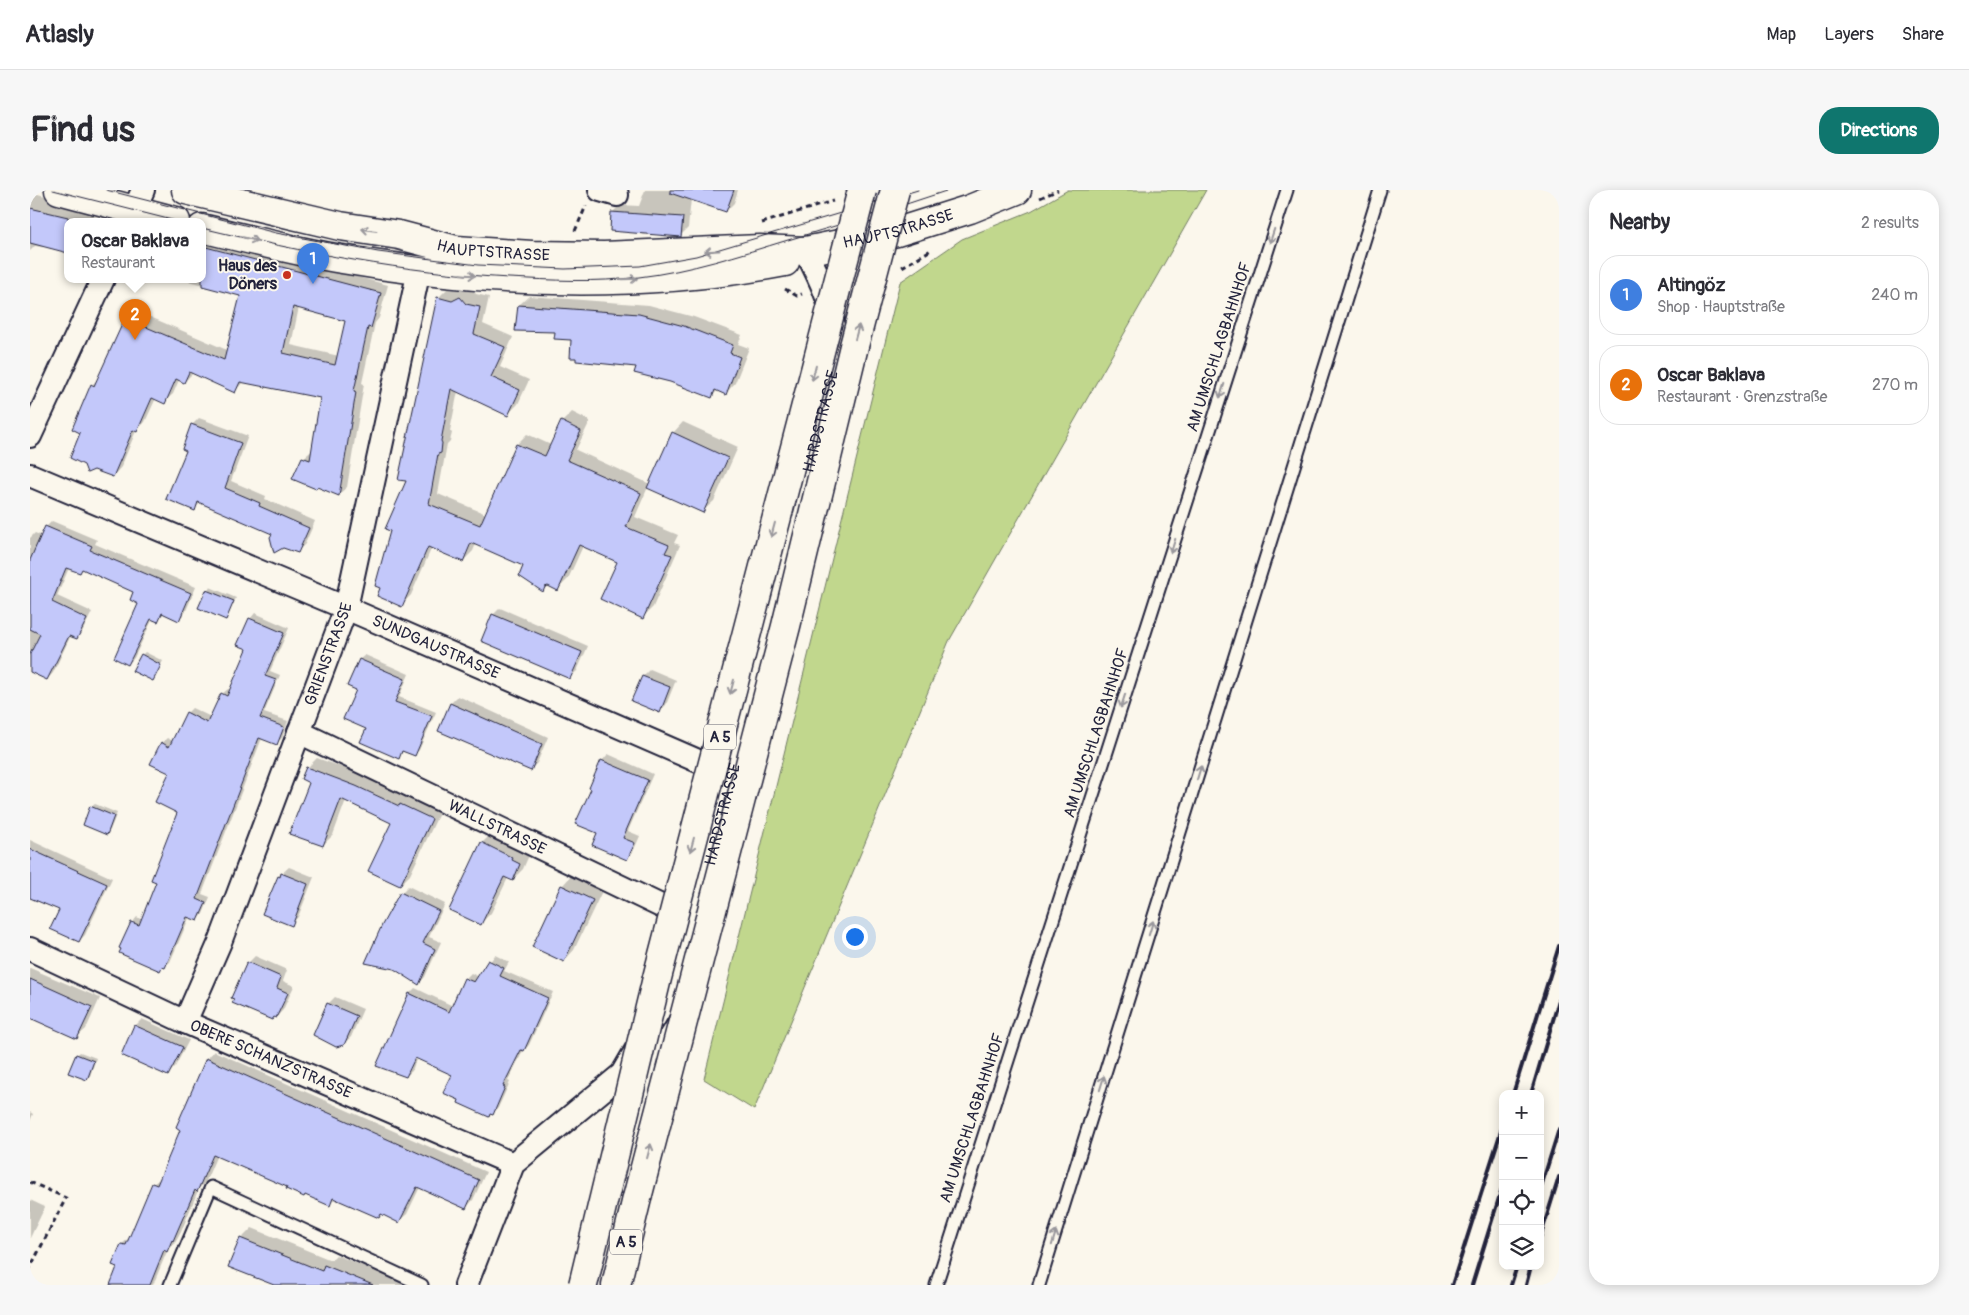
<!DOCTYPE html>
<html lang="en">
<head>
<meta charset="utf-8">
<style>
	:root { --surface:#fff; --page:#f7f7f7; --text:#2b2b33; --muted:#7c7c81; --line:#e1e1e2; --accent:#0f766e }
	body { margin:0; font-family:Pangolin,sans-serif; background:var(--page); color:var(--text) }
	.controls { position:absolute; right:15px; bottom:15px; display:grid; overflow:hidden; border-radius:10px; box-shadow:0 2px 12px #0003 }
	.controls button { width:45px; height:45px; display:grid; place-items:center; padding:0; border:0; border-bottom:1px solid var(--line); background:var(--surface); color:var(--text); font:25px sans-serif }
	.you { position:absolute; left:824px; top:746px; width:18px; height:18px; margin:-12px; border:4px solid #fff; border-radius:50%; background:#1a73e8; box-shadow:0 0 0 8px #1a73e833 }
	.badge { display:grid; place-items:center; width:32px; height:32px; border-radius:50%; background:var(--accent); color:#fff; font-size:16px; font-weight:700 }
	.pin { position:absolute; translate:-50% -41px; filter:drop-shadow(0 1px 2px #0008) }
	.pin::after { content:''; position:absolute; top:26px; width:18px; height:15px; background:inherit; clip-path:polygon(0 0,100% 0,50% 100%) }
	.popup { position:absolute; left:34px; top:28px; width:142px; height:65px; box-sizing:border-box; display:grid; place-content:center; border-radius:10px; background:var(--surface); filter:drop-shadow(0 1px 4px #0005); font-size:16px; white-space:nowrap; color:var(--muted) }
	.popup b { font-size:19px; color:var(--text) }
	.popup::after { content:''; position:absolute; left:50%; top:100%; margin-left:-10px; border:10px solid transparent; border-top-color:var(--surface) }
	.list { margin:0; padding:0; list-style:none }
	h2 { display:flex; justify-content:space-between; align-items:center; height:65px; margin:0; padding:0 20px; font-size:21px }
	h2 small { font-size:16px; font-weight:400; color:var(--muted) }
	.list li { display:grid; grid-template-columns:32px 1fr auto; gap:15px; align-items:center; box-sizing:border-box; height:80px; margin:0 10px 10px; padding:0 10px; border:1px solid var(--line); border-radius:20px }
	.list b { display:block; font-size:19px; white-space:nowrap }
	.list p { margin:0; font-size:16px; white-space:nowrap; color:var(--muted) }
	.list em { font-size:16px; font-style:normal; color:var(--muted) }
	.icon { flex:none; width:28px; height:28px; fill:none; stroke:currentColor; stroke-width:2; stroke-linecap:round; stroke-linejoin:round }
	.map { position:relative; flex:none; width:1529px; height:1095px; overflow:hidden; border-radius:20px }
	header { display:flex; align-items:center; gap:30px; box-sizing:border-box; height:70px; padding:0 25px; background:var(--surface); border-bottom:1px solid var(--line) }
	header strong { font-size:24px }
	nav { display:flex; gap:28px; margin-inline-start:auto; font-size:18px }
	.intro { display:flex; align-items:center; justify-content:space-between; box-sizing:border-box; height:120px; padding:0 30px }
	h1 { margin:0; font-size:35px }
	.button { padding:12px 22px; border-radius:20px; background:var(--accent); color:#fff; font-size:18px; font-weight:700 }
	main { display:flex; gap:30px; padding:0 30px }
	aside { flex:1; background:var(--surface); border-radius:20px; box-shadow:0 2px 12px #0003 }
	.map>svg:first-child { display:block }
	.green { fill:#c1d78d; stroke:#727c64 }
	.shadow { fill:#0003; fill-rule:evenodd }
	.building { fill:#c3c8fa; stroke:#22223b; fill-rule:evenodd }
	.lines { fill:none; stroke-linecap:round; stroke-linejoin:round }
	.service-casing { stroke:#22223b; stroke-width:15 }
	.minor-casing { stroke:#22223b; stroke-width:26 }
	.secondary-casing { stroke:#22223b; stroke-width:31 }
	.motorway-casing { stroke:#22223b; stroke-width:31 }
	.path { stroke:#22223b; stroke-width:3; stroke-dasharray:5 4; stroke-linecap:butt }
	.service { stroke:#fbf7ec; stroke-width:11 }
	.minor { stroke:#fbf7ec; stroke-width:22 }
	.secondary { stroke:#fbf7ec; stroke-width:28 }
	.motorway { stroke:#fbf7ec; stroke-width:28 }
	.tram { stroke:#22223b; stroke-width:1 }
	.rail { stroke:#22223b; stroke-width:4 }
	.motorway-bridge-casing { stroke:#22223b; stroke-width:31; stroke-linecap:butt }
	.motorway-bridge { stroke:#fbf7ec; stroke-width:28 }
	.oneway { stroke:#99979c }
	.poi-dot { fill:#c8321e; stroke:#fbf7ec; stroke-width:2 }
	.labels { text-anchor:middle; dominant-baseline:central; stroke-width:4; stroke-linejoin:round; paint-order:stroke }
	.shield { fill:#fbf7ec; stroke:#636270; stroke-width:1 }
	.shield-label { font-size:15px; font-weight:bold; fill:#22223b }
	.street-label { font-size:16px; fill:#22223b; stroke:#fbf7ec }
	.poi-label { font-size:16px; font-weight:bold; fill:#22223b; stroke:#fbf7ec; text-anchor:end }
</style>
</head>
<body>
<header>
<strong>Atlasly</strong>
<nav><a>Map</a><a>Layers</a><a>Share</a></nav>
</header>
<div class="intro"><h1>Find us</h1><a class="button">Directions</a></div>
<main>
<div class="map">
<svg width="1529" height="1095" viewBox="0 0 1529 1095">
	<rect width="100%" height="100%" fill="#fbf7ec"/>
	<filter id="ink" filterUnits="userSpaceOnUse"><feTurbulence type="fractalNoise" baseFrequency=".02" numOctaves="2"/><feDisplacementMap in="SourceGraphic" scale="10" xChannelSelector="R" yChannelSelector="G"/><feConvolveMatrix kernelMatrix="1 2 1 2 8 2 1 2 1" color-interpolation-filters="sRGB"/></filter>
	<g filter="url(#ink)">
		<polygon class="green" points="1038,0 1176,0 919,451 724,920 674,889 870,92 932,49 1001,21"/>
		<g class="shadow">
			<polygon points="615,0 708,0 704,13 696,21 661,9 658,38 650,46 582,23 590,15 609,16"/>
			<polygon points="0,2 65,19 62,31 38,31 13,57 5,56 0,61"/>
			<path d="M 172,46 L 358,95 L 349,128 L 345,133 L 332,193 L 334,194 L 317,297 L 308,305 L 273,268 L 283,260 L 292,207 L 214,191 L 205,201 L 163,183 L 154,192 L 149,190 L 143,204 L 134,212 L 126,208 L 115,232 L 106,241 L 91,277 L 83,286 L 52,242 L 62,195 L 70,187 L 96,128 L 104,120 L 197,160 L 212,105 L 150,89 L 172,89 ZM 269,117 L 316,130 L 309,166 L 261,155 Z"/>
			<polygon points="418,98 433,101 441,98 446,104 459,107 453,134 483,147 470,177 499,190 488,214 478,224 428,201 420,241 422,243 420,251 417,254 408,304 456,324 487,254 497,244 521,255 532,232 542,222 560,231 546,260 620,294 643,243 653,232 708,257 684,311 673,321 618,297 605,327 648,345 644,353 650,355 623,417 613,427 589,372 553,356 538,389 528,399 518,395 513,400 495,375 446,354 443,361 433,371 402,357 381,405 371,415 378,291 408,108"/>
			<polygon points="499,106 619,115 664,127 712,145 708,154 719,158 705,193 696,203 688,200 681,207 543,149 526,140 489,115"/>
			<polygon points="169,228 218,246 201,291 236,306 235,309 285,331 275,354 268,361 244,343 171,312 164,319 158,260 162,235"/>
			<polygon points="22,331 67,350 65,354 166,397 155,423 149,429 134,423 128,430 123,428 104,468 98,474 110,413 105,401 53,378 50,382 39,378 27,406 62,422 52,442 46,448 41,445 23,483 17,489 0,480 0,348 5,343 12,346 16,337"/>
			<polygon points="180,397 206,408 196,429 169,418"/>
			<polygon points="470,418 558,456 547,481 540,487 463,425"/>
			<polygon points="225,423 259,438 240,481 250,485 234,523 258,531 252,548 246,553 232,548 172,704 180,707 173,724 168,730 160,726 140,772 130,779 102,733 107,727 112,730 128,692 149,622 132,553 137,548 143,551 157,523 162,518 181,527 192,504 198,499 200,500 219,458 220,429"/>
			<polygon points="115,462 133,471 122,490 112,465"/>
			<polygon points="335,465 379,484 369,507 406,522 389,560 384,565 374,560 368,567 338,538 330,469"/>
			<polygon points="620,479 646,490 636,515 629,522 603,511 613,486"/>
			<polygon points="428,506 518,547 507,573 500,580 409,540 421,513"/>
			<polygon points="578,564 623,584 598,641 610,646 603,662 597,669 568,643 563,598 572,571"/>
			<polygon points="287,568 336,586 411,619 380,685 370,695 362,632 316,610 303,645 293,655 277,578"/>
			<polygon points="65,614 87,623 80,640 77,643 61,617"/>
			<polygon points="463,642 500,663 493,679 482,690 478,688 461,723 450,734 452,653"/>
			<polygon points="0,650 82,688 55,745 49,751 30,719 0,706"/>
			<polygon points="259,677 284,687 268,727 261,734 249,686"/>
			<polygon points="542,685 573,699 544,760 534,771 532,696"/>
			<polygon points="378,696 415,714 399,747 411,752 395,787 389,793 371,703"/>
			<polygon points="465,765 479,772 474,781 523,802 499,855 493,861 478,891 480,892 468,918 463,923 431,910 423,884 387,867 382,881 376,886 348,875 380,803 385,798 423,816 435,789 441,783 449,787"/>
			<polygon points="225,766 257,780 253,791 264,796 253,820 246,827 218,773"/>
			<polygon points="0,778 70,808 56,839 47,847 0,826"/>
			<polygon points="305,807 333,819 321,847 313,854 298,814"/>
			<polygon points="112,829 159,850 145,877 138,884 105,836"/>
			<polygon points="184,861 456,982 443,1010 436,1018 390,997 377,1024 369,1031 353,1024 349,1027 306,1008 299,1015 187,965 175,993 169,998 151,1042 145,1053 138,1059 123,1095 81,1095 89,1076 84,1074 92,1054 100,1047 123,994 132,987 152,939 177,869"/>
			<polygon points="50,862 66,868 60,886 56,889 47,865"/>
			<polygon points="0,922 3,924 0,931"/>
			<polygon points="0,1010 15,1017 0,1048"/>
			<polygon points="222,1038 301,1070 306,1065 381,1095 247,1095 211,1049"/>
		</g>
		<g class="building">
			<polygon points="640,0 704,0 696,22 640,3"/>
			<polygon points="0,18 38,27 38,63 0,53"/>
			<polygon points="581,22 653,27 651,47 580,41"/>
			<path d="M 172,56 L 351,103 L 341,138 L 338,137 L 324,201 L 326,202 L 309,306 L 287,297 L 286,299 L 262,289 L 272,267 L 280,270 L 290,208 L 210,192 L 205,203 L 159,182 L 154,193 L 146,189 L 135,214 L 122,208 L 107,242 L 103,240 L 83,287 L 64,280 L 57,283 L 54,275 L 40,268 L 50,243 L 42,239 L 61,194 L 64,196 L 95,128 L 194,170 L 210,106 L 172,96 ZM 263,117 L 315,131 L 305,175 L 253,163 Z"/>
			<polygon points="407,107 422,111 430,107 436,114 450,117 444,144 475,157 461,187 490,200 478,226 421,199 411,251 412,253 411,263 408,264 399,314 450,335 486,254 515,266 531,231 551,241 537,270 611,303 596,337 639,355 635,363 642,365 613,429 570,409 587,372 549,355 528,401 518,396 515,397 513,402 489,386 493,376 441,353 433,372 398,357 372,417 347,406 350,398 345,396 360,341 355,339 376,291 368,290"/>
			<polygon points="488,115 609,124 654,136 703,155 700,163 710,167 696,205 685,200 682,208 640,192 604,183 606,177 546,171 546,168 540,168 541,150 524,149 525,142 485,141"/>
			<polygon points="161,234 211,253 195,298 230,313 229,316 279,338 268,363 253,358 244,363 240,347 242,344 168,312 165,321 136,309 156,261 152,259"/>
			<polygon points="642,242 698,268 673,323 617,298"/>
			<polygon points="15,336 62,356 60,360 161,403 149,431 132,423 128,432 121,429 98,475 84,468 108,414 100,410 103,402 52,379 50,383 36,378 22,412 57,429 47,449 39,446 17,490 0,482 0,464 10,444 0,439 0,370"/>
			<polygon points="176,400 204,411 196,430 168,418"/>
			<polygon points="462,424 552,462 540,489 451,451"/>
			<polygon points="219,428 254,443 235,486 246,490 230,528 254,537 247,555 229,548 167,709 176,713 168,731 157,727 135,778 132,777 130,781 89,763 91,759 89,758 101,732 109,735 126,692 121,690 147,623 125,612 139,583 120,574 131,552 139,557 156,522 177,533 191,503 197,506 217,459 207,455"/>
			<polygon points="111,464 131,475 123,491 102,481"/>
			<polygon points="329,469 375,489 365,512 402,526 385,566 372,561 369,569 330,552 336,539 313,529 326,500 317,496"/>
			<polygon points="612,486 640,497 630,523 601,511"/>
			<polygon points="420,513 512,554 501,581 408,541"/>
			<polygon points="571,570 618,590 593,648 605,653 597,670 562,655 567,643 545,634 561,599 559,598"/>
			<polygon points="276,577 326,596 369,616 370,614 402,629 370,696 338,681 361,633 311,609 293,656 259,644 279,593 271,589"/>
			<polygon points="60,616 84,626 77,645 53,635"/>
			<polygon points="451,652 483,668 482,670 490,674 483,691 474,687 451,735 419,720"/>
			<polygon points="0,659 77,694 49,752 20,739 29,720 0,708"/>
			<polygon points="251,683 278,694 262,736 232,724 248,686 250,687"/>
			<polygon points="531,695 563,710 534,772 502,757"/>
			<polygon points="370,702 409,721 393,753 405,759 389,795 364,779 335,773 352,735"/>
			<polygon points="458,770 474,778 470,786 518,808 494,861 491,860 473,896 475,897 463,925 460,924 459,927 428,913 429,910 413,903 422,885 385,868 376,887 346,876 379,803 419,822 434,788 444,792"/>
			<polygon points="217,772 251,787 247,798 258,803 246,828 244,827 242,830 202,813 204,809 201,808"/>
			<polygon points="0,789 62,817 47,849 0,828"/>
			<polygon points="297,813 327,826 314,855 306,857 283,845"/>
			<polygon points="104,835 153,857 138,886 91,865"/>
			<polygon points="46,864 64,871 57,890 38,883"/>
			<polygon points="176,868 449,990 436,1019 387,997 369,1033 351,1024 349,1028 303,1008 300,1016 275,1005 274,1007 256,999 257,997 183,965 167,1002 165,1000 143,1051 142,1050 137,1062 134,1060 120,1095 80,1095 87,1077 82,1075 91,1054 96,1055 122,993 127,995 150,940 146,937"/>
			<polygon points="210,1048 292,1081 294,1075 343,1095 244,1095 198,1077"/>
		</g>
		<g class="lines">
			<defs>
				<g id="service">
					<polyline points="140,1095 181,997 392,1095"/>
					<polyline points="906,1095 1257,0"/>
					<polyline points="1009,1095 1350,0"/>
				</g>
				<g id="minor">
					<polyline points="570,0 587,5 586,0"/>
					<polyline points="99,31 113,0"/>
					<polyline points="0,246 73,89"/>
					<path id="s1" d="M 0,285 L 316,418 L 698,584"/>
					<path id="s2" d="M 269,542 L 658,729"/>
					<path id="s3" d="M 0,759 L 155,832 L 483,974"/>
					<path id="s4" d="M 155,832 L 190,752 L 316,418 L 389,80"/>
					<path id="s5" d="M 622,832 L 655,775 L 804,179 C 804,166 806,151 804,137 C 801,110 788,85 776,61"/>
					<polyline points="436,1095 483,974 592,884 606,860"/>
				</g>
				<g id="secondary">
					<polyline points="29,0 146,31"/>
					<path id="s6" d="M 156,0 L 310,36 L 369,45 L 426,60 L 502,65 L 574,66 L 730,59 L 776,61 L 867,42 L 940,19 L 987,0"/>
					<path d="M 172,38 C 217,49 261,60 306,68 C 454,94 607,100 755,72"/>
				</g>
				<polyline id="motorway" points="586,1095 607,1008"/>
			</defs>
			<use href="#service" class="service-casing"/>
			<use href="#minor" class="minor-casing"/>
			<use href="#secondary" class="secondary-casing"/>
			<use href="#motorway" class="motorway-casing"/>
			<g class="path">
				<polyline points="1010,8 1028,0"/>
				<polyline points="732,33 803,11"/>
				<polyline points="545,41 556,16"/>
				<polyline points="872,77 901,60"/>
				<polyline points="755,99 767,106 772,104"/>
				<polyline points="0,992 36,1008 0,1078"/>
			</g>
			<use href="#service" class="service"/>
			<use href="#minor" class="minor"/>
			<use href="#secondary" class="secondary"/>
			<use href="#motorway" class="motorway"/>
			<g class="tram">
				<polyline points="23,0 146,31"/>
				<polyline points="76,0 246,43 348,62 448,75 535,79 610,76 666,66 888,0"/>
				<path d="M 172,38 C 276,63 372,82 479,88 C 522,90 566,93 609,87 C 660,81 709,65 758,50 C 812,34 866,18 919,0"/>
			</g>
			<g class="rail">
				<polyline points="1483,904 1529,756"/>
				<polyline points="1501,904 1529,810"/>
				<polyline points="1510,1000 1529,939"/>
				<polyline points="1510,1048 1529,987"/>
				<polyline points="1422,1095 1473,935"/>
				<polyline points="1442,1095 1473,995"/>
				<polyline points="1481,1095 1487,1076"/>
				<polyline points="1496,1095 1501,1076"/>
			</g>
			<defs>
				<g id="motorway-bridge">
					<polyline points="607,1008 756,436 824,156 865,0"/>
					<polyline points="553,1095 627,788 832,0"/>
				</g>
			</defs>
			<use href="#motorway-bridge" class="motorway-bridge-casing"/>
			<use href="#motorway-bridge" class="motorway-bridge"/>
		</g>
		<defs><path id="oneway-shaft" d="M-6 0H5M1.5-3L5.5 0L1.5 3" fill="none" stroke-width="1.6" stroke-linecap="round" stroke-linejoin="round" transform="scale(1.25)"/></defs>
		<g class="oneway">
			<use href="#oneway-shaft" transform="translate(339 40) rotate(-172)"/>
			<use href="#oneway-shaft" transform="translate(1242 46) rotate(108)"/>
			<use href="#oneway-shaft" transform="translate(220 49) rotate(14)"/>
			<use href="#oneway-shaft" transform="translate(682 61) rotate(177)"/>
			<use href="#oneway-shaft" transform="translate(438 85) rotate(5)"/>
			<use href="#oneway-shaft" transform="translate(600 89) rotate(-2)"/>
			<use href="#oneway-shaft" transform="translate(827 142) rotate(-75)"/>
			<use href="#oneway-shaft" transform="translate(784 183) rotate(105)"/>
			<use href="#oneway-shaft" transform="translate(1192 201) rotate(108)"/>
			<use href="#oneway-shaft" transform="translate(743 340) rotate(105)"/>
			<use href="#oneway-shaft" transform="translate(1143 356) rotate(108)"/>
			<use href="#oneway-shaft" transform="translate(702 497) rotate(105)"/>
			<use href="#oneway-shaft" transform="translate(1093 511) rotate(108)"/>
			<use href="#oneway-shaft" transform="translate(1169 583) rotate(-73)"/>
			<use href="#oneway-shaft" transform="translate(662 655) rotate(105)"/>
			<use href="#oneway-shaft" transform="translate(1121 738) rotate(-73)"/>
			<use href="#oneway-shaft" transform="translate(1072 893) rotate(-73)"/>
			<use href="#oneway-shaft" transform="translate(619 961) rotate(-75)"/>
			<use href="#oneway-shaft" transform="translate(1024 1048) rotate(-73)"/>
		</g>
	</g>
	<circle class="poi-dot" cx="257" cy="85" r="5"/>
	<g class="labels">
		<g class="shield">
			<rect x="674" y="534.5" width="32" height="25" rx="4"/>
			<rect x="580" y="1039.5" width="32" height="25" rx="4"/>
		</g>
		<g class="shield-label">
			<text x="690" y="547">A 5</text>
			<text x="596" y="1052">A 5</text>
		</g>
		<g class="street-label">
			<text stroke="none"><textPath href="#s6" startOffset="722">HAUPTSTRASSE</textPath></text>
			<text stroke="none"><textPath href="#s6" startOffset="314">HAUPTSTRASSE</textPath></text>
			<text transform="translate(1189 157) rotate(-72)">AM UMSCHLAGBAHNHOF</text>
			<text stroke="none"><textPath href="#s5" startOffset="626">HARDSTRASSE</textPath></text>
			<text stroke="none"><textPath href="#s1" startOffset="441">SUNDGAUSTRASSE</textPath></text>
			<text stroke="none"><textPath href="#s4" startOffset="395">GRIENSTRASSE</textPath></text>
			<text transform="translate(1066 543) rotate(-72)">AM UMSCHLAGBAHNHOF</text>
			<text stroke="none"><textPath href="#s5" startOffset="221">HARDSTRASSE</textPath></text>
			<text stroke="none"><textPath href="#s2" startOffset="220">WALLSTRASSE</textPath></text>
			<text stroke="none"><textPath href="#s3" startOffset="265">OBERE SCHANZSTRASSE</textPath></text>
			<text transform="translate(942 928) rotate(-72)">AM UMSCHLAGBAHNHOF</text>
		</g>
		<g class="poi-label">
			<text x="247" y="76">Haus des<tspan x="247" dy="18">Döners</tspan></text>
		</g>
	</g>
</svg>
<div class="controls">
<button>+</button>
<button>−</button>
<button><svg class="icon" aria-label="locate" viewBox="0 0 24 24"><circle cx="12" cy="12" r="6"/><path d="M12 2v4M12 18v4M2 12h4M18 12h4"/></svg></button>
<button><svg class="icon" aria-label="layers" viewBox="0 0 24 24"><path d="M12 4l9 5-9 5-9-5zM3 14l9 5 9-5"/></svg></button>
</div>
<div class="you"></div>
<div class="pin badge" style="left:283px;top:94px;background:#3f7fe0">1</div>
<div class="pin badge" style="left:105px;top:150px;background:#e8710a">2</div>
<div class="popup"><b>Oscar Baklava</b>Restaurant</div>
</div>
<aside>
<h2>Nearby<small>2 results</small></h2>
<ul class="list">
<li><span class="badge" style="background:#3f7fe0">1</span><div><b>Altingöz</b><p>Shop · Hauptstraße</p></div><em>240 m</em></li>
<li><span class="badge" style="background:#e8710a">2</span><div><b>Oscar Baklava</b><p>Restaurant · Grenzstraße</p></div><em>270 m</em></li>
</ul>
</aside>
</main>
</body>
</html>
